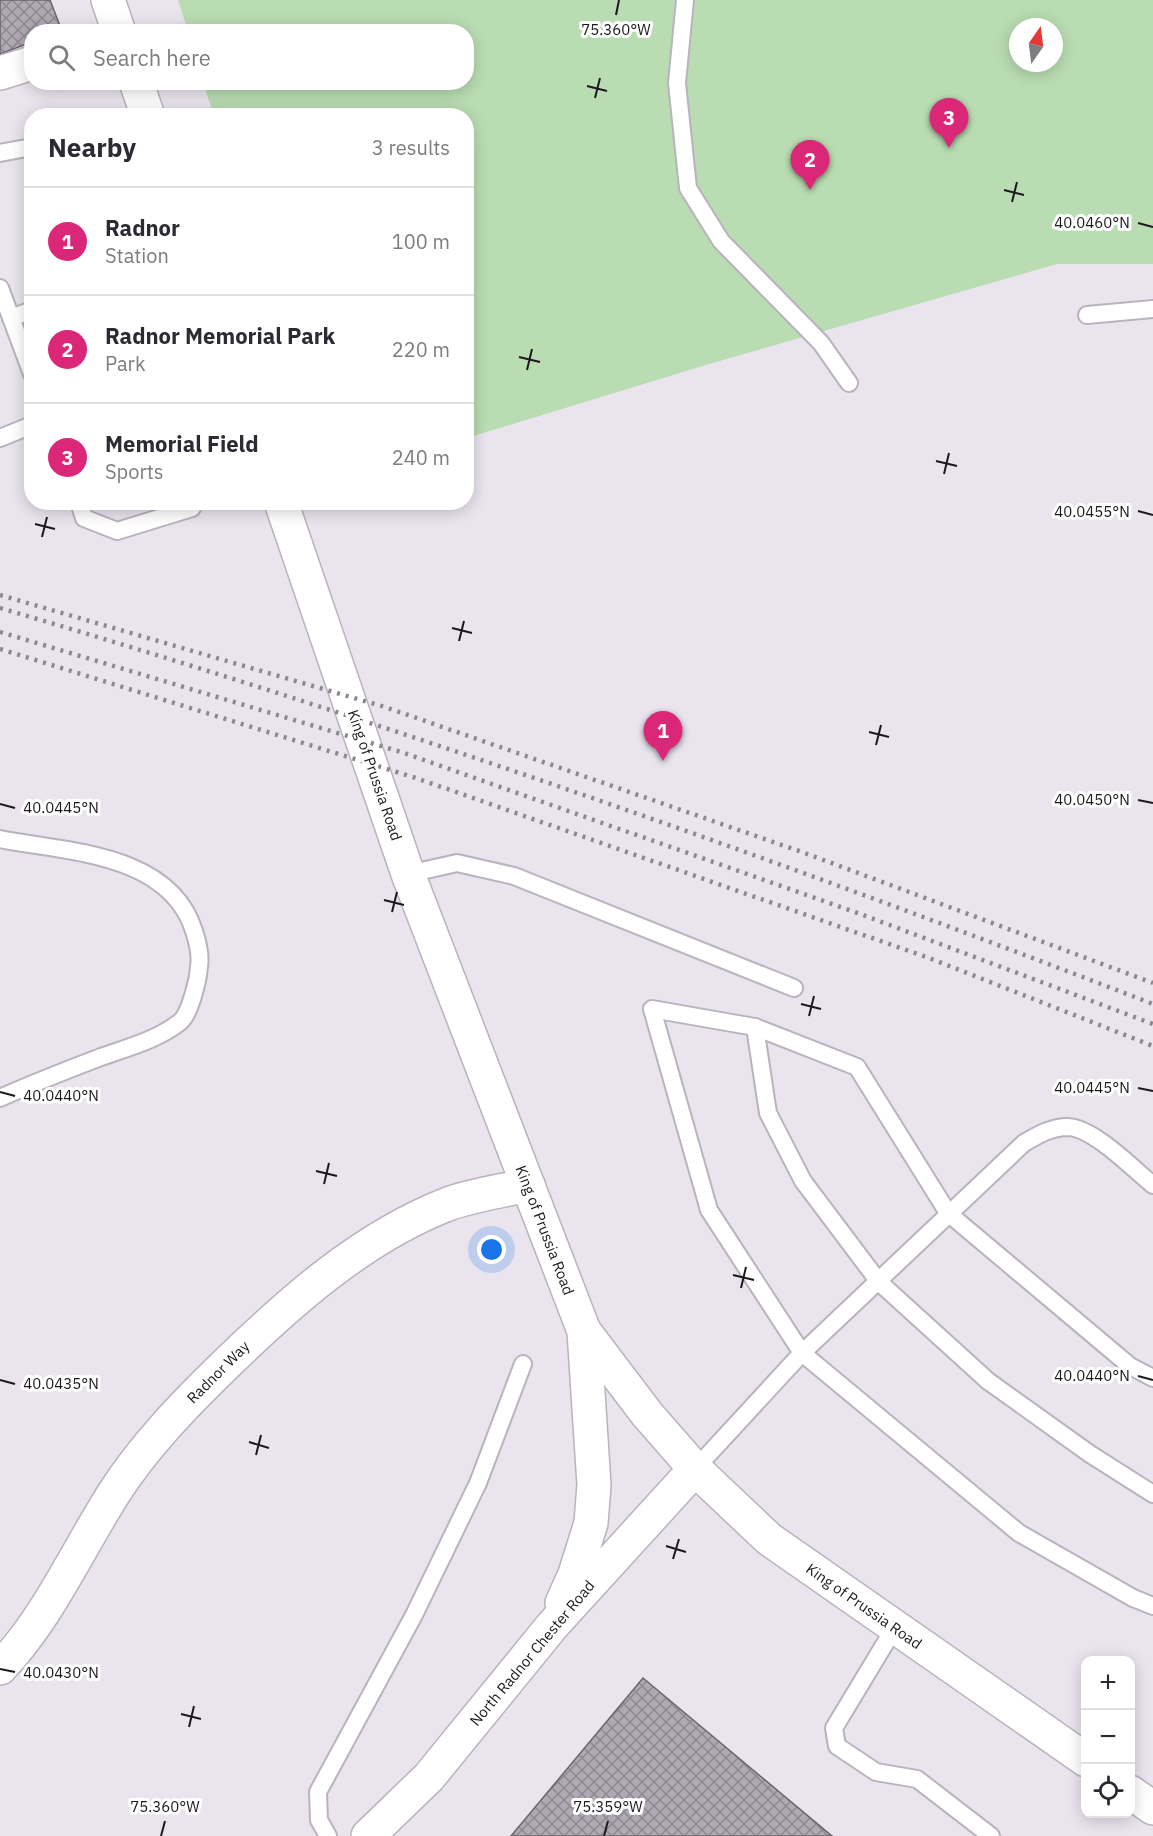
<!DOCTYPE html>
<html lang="en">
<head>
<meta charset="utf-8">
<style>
	:root { --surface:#fff; --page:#f2f2f3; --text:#2b2b33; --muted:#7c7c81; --line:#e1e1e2; --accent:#db2777 }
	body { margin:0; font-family:"IBM Plex Sans",sans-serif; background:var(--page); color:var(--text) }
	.controls { position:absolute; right:18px; bottom:18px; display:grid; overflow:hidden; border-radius:12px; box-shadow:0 3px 15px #0003 }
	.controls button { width:54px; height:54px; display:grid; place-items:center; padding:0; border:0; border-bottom:2px solid var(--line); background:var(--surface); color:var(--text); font:30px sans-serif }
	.compass { position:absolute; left:1009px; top:18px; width:54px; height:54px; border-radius:50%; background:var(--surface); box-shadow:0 3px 15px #0003; rotate:14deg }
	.you { position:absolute; left:492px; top:1250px; width:21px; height:21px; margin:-15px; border:4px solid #fff; border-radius:50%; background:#1a73e8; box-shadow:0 0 0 9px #1a73e833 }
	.badge { display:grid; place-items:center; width:39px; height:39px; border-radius:50%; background:var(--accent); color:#fff; font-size:20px; font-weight:700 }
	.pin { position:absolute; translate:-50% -50px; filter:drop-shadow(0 2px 3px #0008) }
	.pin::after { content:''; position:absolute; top:32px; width:21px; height:18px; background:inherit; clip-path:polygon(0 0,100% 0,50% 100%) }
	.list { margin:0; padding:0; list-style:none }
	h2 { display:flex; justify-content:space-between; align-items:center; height:78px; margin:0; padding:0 24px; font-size:26px }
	h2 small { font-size:20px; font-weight:400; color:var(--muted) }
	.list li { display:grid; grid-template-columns:39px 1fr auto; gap:18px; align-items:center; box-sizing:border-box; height:108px; padding:0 24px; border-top:2px solid var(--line) }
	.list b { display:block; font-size:22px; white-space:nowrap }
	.list p { margin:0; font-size:20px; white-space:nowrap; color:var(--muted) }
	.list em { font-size:20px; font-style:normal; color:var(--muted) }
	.icon { flex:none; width:33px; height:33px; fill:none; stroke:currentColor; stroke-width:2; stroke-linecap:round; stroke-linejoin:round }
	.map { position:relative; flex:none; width:1153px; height:1836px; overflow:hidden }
	.search { position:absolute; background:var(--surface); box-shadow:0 3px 15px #0003; left:24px; top:24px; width:450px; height:66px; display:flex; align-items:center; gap:15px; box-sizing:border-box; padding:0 21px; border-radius:24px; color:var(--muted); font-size:22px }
	.panel { position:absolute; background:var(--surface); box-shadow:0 3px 15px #0003; left:24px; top:108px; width:450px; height:402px; border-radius:24px }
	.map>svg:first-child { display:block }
	.green { fill:#b9dcb2; fill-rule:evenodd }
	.building { fill:url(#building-cross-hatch); stroke:#6a656f; stroke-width:1.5 }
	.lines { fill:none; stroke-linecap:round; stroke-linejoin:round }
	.lane-casing { stroke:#b8b3bd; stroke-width:20 }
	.street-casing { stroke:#b8b3bd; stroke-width:36 }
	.secondary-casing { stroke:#b8b3bd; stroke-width:36 }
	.lane { stroke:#fff; stroke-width:16 }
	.street { stroke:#fff; stroke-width:33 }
	.secondary { stroke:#fff; stroke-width:33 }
	.rail { stroke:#8b888f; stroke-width:4.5; stroke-dasharray:3 6; stroke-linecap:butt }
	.ticks { fill:none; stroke:#1b191d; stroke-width:2 }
	.labels { text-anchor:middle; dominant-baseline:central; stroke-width:6; stroke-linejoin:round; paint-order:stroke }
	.street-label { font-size:15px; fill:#1b191d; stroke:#fff }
	.ticks-label { font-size:15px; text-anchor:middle; fill:#1b191d; stroke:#fff; stroke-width:6; stroke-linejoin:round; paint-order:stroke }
</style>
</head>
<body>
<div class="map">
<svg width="1153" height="1836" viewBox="0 0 1153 1836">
	<defs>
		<pattern id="building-cross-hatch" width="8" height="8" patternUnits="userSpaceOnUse" patternTransform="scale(1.5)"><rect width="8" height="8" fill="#aea9b3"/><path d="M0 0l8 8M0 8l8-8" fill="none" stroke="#8d8991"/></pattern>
	</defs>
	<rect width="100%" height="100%" fill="#e9e4ee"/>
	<path class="green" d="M 178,0 L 1153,0 L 1153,264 L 1057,264 L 709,364 L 467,438 L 466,116 L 214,115 L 203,83 L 466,82 L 466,32 L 188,31 ZM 1018,27 L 1054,27 L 1054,63 L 1018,63 Z"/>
	<g class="building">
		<polygon points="0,0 50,0 62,31 32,32 32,42 0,54"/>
		<polygon points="643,1678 832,1836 511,1836"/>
	</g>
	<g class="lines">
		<defs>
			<g id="lane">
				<polyline points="685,0 677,83 688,188 721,241 821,343 849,383"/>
				<polyline points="0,153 32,147"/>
				<polyline points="0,288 32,374"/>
				<polyline points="1087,315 1153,309"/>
				<polyline points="11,318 32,310"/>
				<polyline points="0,438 32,425"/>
				<polyline points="79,502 84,518 117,531 192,508"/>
				<path d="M 0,839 C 67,852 170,853 194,931 C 198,943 201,955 199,967 C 198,980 190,1014 180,1022 C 157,1040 129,1047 101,1057 C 67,1070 33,1083 0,1098"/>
				<polyline points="408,874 457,863 514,876 794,988"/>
				<polyline points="755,1027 768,1113 803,1181 879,1282 988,1381 1090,1454 1153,1494"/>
				<polyline points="1153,1378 1130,1366 948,1213 857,1067 755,1027 652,1009 709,1210 802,1353 1019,1533 1133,1598 1153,1606"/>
				<path d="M 695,1469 L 802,1353 L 1024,1143 C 1038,1135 1051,1127 1068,1127 C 1094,1128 1133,1169 1153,1185"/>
				<polyline points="895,1627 834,1728 837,1746 876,1772 917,1779 991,1836"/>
				<polyline points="328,1836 319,1820 318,1792 414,1615 478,1483 523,1364"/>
			</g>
			<g id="street">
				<polyline points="0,73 32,63"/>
				<polyline points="695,1469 769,1539 1086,1760"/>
				<path d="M 0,1668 C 48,1618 77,1551 114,1493 C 144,1446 185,1404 224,1366 C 290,1302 361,1238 448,1204 C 473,1195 502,1191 528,1185"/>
				<polyline points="1130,1792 1153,1808"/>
			</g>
			<g id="secondary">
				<polyline points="108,0 119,32"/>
				<polyline points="136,82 148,116"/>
				<polyline points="281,502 408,874 584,1331 647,1414 695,1469 552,1626 429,1777 368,1836"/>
				<polyline points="562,1603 575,1574 591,1523 594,1485 584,1331"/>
			</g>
		</defs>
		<use href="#lane" class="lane-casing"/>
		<use href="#street" class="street-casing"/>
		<use href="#secondary" class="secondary-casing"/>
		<use href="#lane" class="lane"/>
		<use href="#street" class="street"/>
		<use href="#secondary" class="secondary"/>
		<g class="rail">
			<polyline points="0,595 385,707 802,852 1153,983"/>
			<path d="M 0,608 C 390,722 774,858 1153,1004"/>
			<polyline points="0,632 401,752 855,912 1153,1024"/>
			<polyline points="0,649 416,778 929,958 1153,1046"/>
		</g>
	</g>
	<path class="ticks" d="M 616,15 L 619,0M 587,86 L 607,91M 595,98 L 600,78M 1004,190 L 1024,195M 1012,202 L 1017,182M 1138,223 L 1153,227M 519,357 L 540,362M 527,370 L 532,349M 936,461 L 957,466M 944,474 L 949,453M 1138,511 L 1153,515M 35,524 L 55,529M 42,537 L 47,517M 452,628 L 472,633M 459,641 L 464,621M 869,732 L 889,737M 876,745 L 881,725M 1138,800 L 1153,803M 0,804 L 15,808M 384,900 L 404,905M 392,912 L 397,892M 801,1004 L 821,1009M 809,1016 L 814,996M 1138,1088 L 1153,1091M 0,1092 L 15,1096M 316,1171 L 337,1176M 324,1184 L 329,1163M 733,1275 L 754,1280M 741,1288 L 746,1267M 1138,1376 L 1153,1380M 0,1380 L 15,1384M 249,1442 L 269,1448M 256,1455 L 261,1435M 666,1546 L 686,1552M 673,1559 L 679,1539M 0,1669 L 15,1672M 181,1714 L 201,1719M 189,1727 L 194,1706M 161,1836 L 165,1821M 604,1836 L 608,1821"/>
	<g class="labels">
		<g class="street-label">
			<text transform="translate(375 775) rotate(71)">King of Prussia Road</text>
			<text transform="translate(545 1230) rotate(69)">King of Prussia Road</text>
			<text transform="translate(218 1372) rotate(-45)">Radnor Way</text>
			<text transform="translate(864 1606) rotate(35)">King of Prussia Road</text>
			<text transform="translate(532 1653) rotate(-50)">North Radnor Chester Road</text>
		</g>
	</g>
	<g class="ticks-label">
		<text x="616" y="35">75.360°W</text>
		<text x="1092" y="228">40.0460°N</text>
		<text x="1092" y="517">40.0455°N</text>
		<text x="1092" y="805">40.0450°N</text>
		<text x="61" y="813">40.0445°N</text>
		<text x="1092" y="1093">40.0445°N</text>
		<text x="61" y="1101">40.0440°N</text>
		<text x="1092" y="1381">40.0440°N</text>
		<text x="61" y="1389">40.0435°N</text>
		<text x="61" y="1678">40.0430°N</text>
		<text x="165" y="1812">75.360°W</text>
		<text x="608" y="1812">75.359°W</text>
	</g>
</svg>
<div class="controls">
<button>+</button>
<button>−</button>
<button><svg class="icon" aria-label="locate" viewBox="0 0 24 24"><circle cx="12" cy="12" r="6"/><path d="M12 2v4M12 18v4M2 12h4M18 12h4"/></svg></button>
</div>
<svg class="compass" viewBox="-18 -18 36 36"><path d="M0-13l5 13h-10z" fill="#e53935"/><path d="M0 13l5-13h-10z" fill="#7c7c81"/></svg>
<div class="you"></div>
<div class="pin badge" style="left:663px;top:761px">1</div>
<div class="pin badge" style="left:810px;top:190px">2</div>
<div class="pin badge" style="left:949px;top:148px">3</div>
<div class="search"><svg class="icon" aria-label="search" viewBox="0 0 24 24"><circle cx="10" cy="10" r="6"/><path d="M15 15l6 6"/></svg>Search here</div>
<section class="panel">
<h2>Nearby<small>3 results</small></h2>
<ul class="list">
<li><span class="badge">1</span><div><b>Radnor</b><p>Station</p></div><em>100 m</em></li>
<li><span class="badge">2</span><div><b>Radnor Memorial Park</b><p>Park</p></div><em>220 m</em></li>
<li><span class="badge">3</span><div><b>Memorial Field</b><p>Sports</p></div><em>240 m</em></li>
</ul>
</section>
</div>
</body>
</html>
